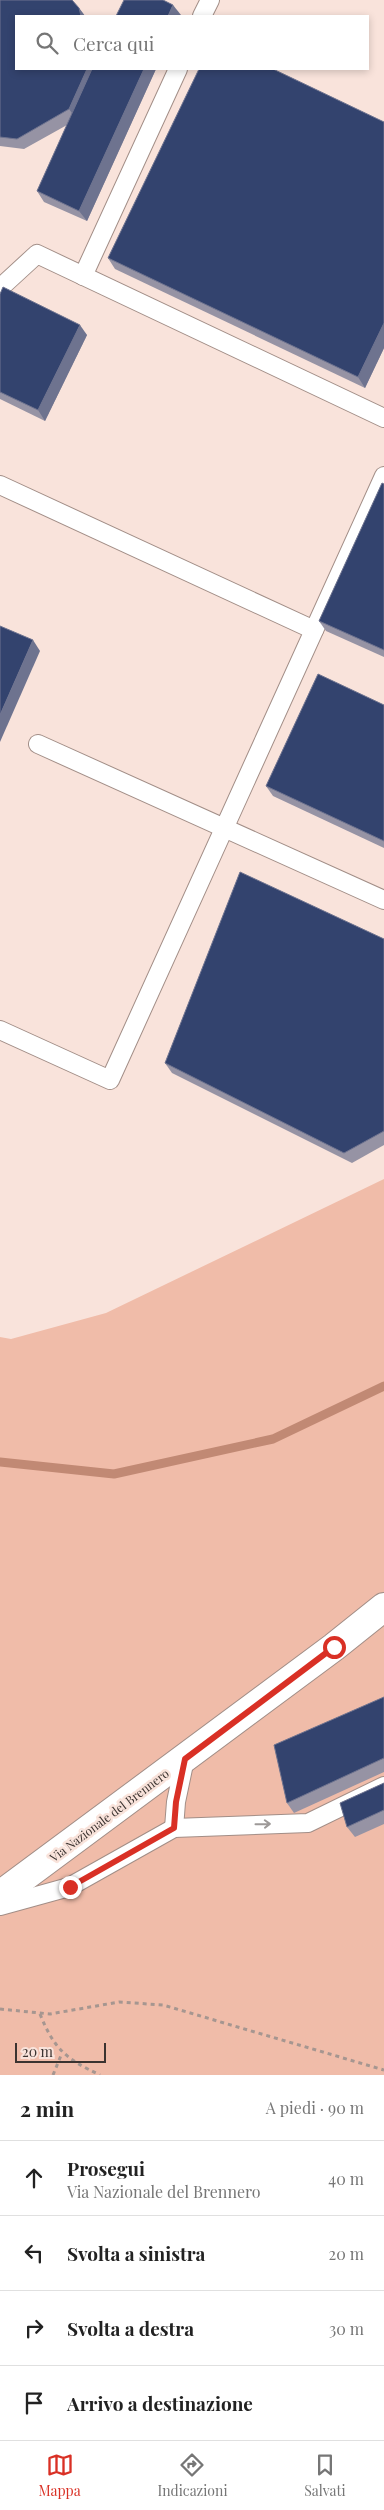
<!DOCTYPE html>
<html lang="it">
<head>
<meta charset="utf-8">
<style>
	:root { --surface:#fff; --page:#f2f2f2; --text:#222; --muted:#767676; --line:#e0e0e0; --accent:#d93025 }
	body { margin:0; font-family:"Playfair Display",serif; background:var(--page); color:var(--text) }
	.scale { position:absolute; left:15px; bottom:12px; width:91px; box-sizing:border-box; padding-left:5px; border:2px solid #3b3330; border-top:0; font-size:14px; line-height:18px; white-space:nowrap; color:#3b3330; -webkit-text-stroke:4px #f9e3db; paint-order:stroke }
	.stop { position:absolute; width:15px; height:15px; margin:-11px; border:4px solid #d93025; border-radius:50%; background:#fff }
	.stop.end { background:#d93025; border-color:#fff; box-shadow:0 1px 5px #0008 }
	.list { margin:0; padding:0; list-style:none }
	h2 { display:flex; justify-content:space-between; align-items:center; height:65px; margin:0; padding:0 20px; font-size:21px }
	h2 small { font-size:16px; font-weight:400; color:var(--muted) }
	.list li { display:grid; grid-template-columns:32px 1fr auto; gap:15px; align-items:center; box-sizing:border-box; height:75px; padding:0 20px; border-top:1px solid var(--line) }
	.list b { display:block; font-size:19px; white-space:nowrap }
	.list p { margin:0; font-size:16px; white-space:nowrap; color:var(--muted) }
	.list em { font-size:16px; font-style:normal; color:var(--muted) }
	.icon { flex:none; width:28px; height:28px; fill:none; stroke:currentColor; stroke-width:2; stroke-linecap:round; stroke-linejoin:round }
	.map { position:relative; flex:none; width:384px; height:2075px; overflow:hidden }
	.search { position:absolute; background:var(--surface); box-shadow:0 2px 8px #0003; left:15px; right:15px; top:15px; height:55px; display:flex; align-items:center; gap:12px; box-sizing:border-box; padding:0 18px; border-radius:0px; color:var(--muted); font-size:19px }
	.sheet { height:365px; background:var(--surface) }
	nav { display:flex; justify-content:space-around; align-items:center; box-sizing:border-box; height:70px; border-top:1px solid var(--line); background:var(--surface); font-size:14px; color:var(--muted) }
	nav a { display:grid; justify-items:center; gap:2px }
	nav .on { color:var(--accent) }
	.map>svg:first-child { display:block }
	.green { fill:#f0bca9 }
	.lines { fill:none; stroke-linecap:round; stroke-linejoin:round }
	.stream { stroke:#c18974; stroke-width:9 }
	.service-casing { stroke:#a28e87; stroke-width:20 }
	.primary-casing { stroke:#a28e87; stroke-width:30 }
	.path { stroke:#a69690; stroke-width:3; stroke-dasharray:4 4; stroke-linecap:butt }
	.service { stroke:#fff; stroke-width:18 }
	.primary { stroke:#fff; stroke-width:28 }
	.wall { fill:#9693a4 }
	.shaded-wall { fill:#6e738f }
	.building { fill:#33436e; stroke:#6e738f }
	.oneway { stroke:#9d9998 }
	.route { stroke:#d93025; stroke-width:6 }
	.labels { text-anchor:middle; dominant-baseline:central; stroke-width:5; stroke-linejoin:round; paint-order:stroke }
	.street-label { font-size:12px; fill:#3b3330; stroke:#f9e3db }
</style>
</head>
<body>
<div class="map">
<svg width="384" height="2075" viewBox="0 0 384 2075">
	<rect width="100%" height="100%" fill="#f9e3db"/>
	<polygon class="green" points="384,1179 384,2075 0,2075 0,1337 11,1339 106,1313"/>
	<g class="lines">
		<polyline class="stream" points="0,1462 114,1474 273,1439 384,1386"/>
		<defs>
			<g id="service">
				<polyline points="202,16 210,0"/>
				<polyline points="83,276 178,69"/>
				<polyline points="0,288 37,254 384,418"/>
				<polyline points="0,485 314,630"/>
				<polyline points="38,744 384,900"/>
				<polyline points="0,1030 110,1080 384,476"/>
				<polyline points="174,1828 176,1802 185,1759"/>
				<polyline points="0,1906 69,1887 174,1828 308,1823 384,1786"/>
			</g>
			<polyline id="primary" points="0,1895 334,1647 384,1607"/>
		</defs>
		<use href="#service" class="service-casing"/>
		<use href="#primary" class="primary-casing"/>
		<g class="path">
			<polyline points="0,2009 50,2014 119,2002 163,2005 384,2070"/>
			<path d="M 40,2014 C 54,2049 66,2059 100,2075"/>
			<polyline points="53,2075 62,2053"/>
		</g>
		<use href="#service" class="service"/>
		<use href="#primary" class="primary"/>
	</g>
	<g class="wall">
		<polygon points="0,0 79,8 85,16 16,16 16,69 156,69 87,221 44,202 37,191 67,125 24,149 0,146"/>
		<polygon points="384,122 384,348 365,388 115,269 108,258"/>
		<polygon points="0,294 87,335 45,421 0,399"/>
		<polygon points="384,484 384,657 326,631 319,621"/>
		<polygon points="384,705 384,848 273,796 266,786"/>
		<polygon points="384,939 384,1145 352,1163 172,1073 165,1063"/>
		<polygon points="384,1697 384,1772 294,1813 287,1803"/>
		<polygon points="384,1783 384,1824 355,1837 347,1827"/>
	</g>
	<g class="shaded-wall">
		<polygon points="173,5 181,15 180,16 168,16"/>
		<polygon points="79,8 85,16 81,16"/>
		<polygon points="87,69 96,69 77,120 69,109"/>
		<polygon points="144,69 156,69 87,221 79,211"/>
		<polygon points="384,323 384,348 365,388 358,377"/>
		<polygon points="80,325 87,335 45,421 38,410"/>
		<polygon points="33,640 40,651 0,742 0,715"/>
	</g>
	<g class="building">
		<polygon points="0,0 72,0 79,8 81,16 16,16 16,69 87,69 69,109 17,139 0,137"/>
		<polygon points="124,0 163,0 173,5 168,16 116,16"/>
		<polygon points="92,69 144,69 79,211 37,191"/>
		<polygon points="199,69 273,69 384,122 384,323 358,377 108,258"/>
		<polygon points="3,287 80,325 38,410 0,392 0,294"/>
		<polygon points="382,483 384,484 384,650 319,621"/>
		<polygon points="0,626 33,640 0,715"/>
		<polygon points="318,674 384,705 384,841 266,786"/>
		<polygon points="240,872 384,939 384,1131 344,1153 165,1063"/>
		<polygon points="384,1697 384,1758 287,1803 274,1745"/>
		<polygon points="384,1783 384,1810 347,1827 340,1803"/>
	</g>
	<defs><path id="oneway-shaft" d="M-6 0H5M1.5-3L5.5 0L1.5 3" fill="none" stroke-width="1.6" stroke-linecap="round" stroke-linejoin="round" transform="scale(1.25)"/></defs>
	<use class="oneway" href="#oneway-shaft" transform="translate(263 1824) rotate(-1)"/>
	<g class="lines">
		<polyline class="route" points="70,1887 174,1828 176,1802 185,1759 334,1647"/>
	</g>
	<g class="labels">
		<g class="street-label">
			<text transform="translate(109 1815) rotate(-37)">Via Nazionale del Brennero</text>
		</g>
	</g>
</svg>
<div class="scale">20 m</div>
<div class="stop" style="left:334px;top:1647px"></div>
<div class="stop end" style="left:70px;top:1887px"></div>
<div class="search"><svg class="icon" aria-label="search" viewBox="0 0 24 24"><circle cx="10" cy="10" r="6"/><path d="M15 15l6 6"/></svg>Cerca qui</div>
</div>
<section class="sheet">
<h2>2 min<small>A piedi · 90 m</small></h2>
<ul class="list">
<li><svg class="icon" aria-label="ahead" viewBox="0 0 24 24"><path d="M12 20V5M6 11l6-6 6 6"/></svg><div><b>Prosegui</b><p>Via Nazionale del Brennero</p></div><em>40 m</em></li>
<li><svg class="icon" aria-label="left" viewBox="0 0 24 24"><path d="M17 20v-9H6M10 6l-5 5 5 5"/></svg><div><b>Svolta a sinistra</b></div><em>20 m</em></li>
<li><svg class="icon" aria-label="right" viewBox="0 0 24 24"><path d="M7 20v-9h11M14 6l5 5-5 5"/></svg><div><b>Svolta a destra</b></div><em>30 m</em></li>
<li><svg class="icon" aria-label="arrive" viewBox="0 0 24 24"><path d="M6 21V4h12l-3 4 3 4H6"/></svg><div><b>Arrivo a destinazione</b></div></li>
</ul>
</section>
<nav>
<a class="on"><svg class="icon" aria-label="map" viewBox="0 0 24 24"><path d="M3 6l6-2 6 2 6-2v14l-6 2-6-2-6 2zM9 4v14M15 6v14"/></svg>Mappa</a>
<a><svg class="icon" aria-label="directions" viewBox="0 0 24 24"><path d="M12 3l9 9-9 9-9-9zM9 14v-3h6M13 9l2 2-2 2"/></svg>Indicazioni</a>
<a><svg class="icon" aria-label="saved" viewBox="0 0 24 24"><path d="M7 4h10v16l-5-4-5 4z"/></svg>Salvati</a>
</nav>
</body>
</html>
